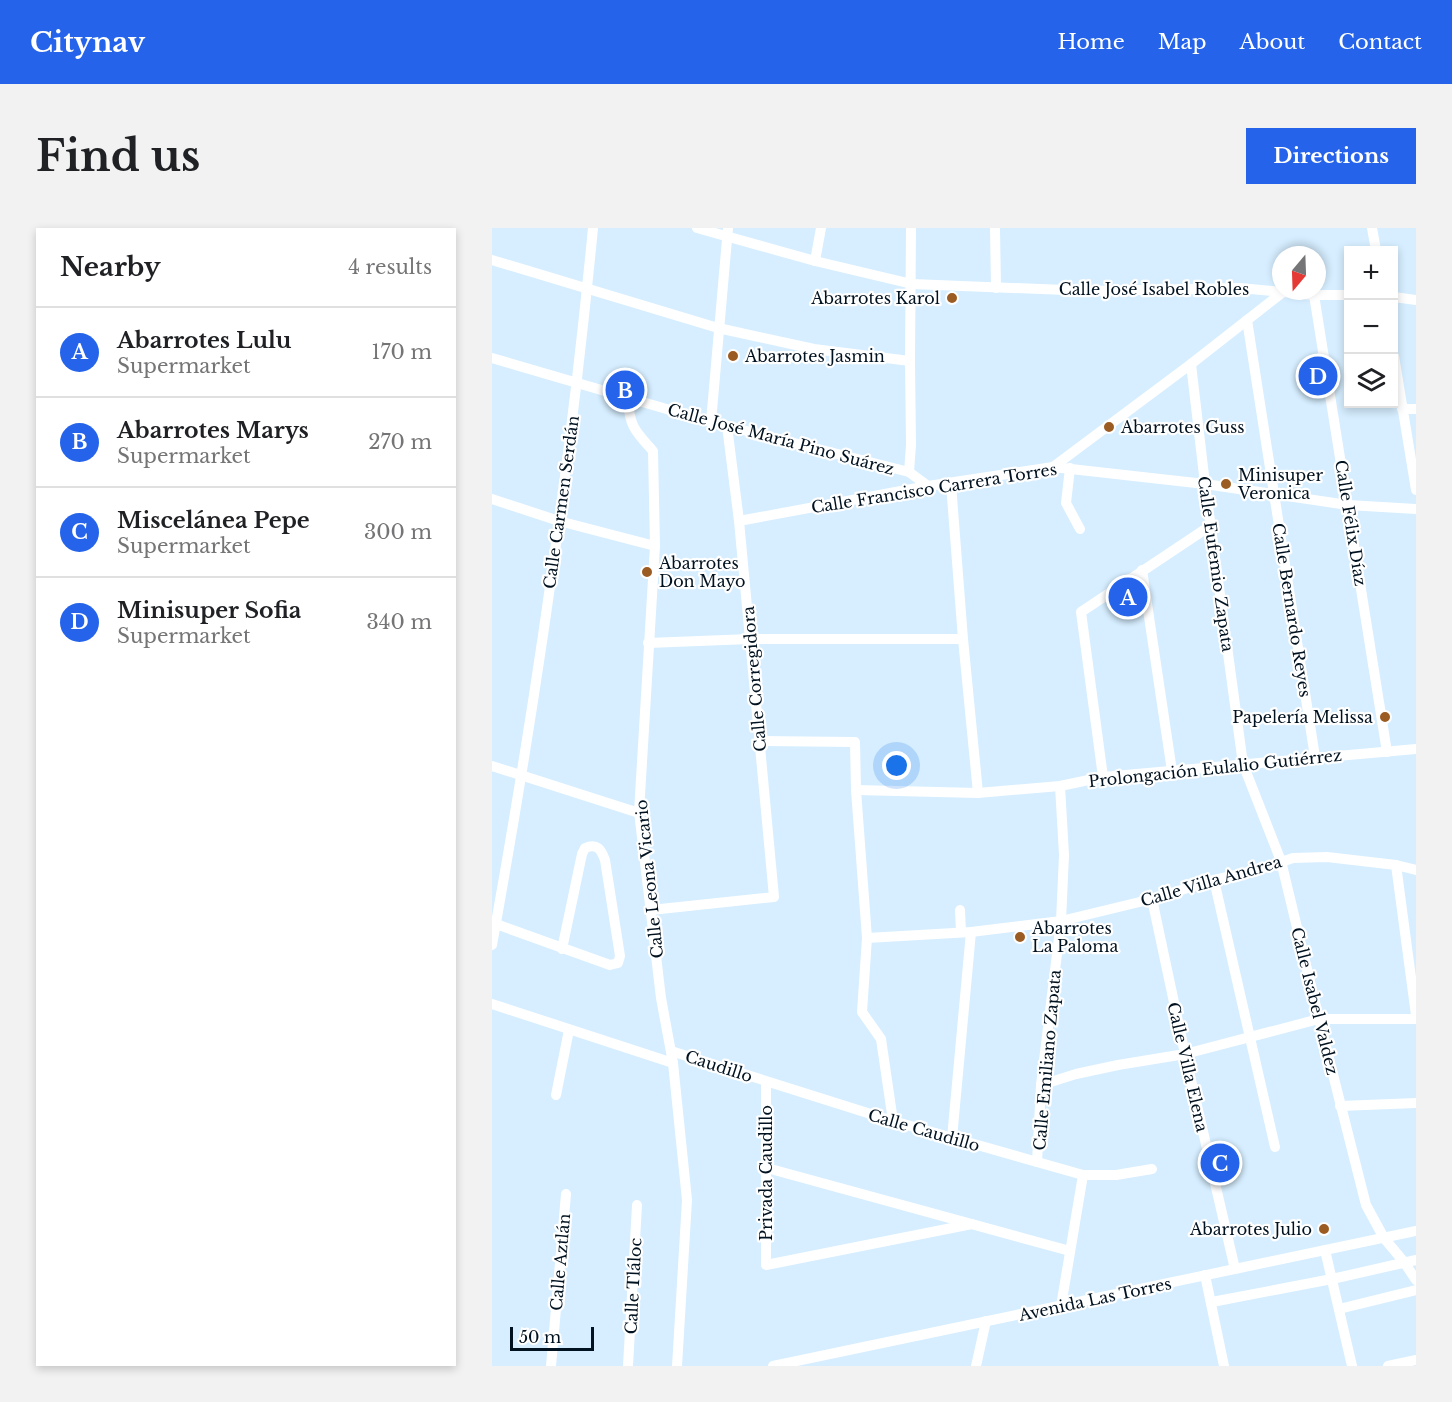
<!DOCTYPE html>
<html lang="en">
<head>
<meta charset="utf-8">
<style>
	:root { --surface:#fff; --page:#f2f2f2; --text:#202124; --muted:#757577; --line:#e0e0e0; --accent:#2563eb }
	body { margin:0; font-family:"Libre Baskerville",serif; background:var(--page); color:var(--text) }
	.controls { position:absolute; right:18px; top:18px; display:grid; overflow:hidden; border-radius:0px; box-shadow:0 3px 9px #0003 }
	.controls button { width:54px; height:54px; display:grid; place-items:center; padding:0; border:0; border-bottom:2px solid var(--line); background:var(--surface); color:var(--text); font:30px sans-serif }
	.compass { position:absolute; left:780px; top:18px; width:54px; height:54px; border-radius:50%; background:var(--surface); box-shadow:0 3px 9px #0003; rotate:199deg }
	.scale { position:absolute; left:18px; bottom:15px; width:84px; box-sizing:border-box; padding-left:6px; border:3px solid #00111f; border-top:0; font-size:16px; line-height:21px; white-space:nowrap; color:#00111f; -webkit-text-stroke:4px #fff; paint-order:stroke }
	.you { position:absolute; left:405px; top:538px; width:21px; height:21px; margin:-15px; border:4px solid #fff; border-radius:50%; background:#1a73e8; box-shadow:0 0 0 9px #1a73e833 }
	.badge { display:grid; place-items:center; width:39px; height:39px; border-radius:50%; background:var(--accent); color:#fff; font-size:20px; font-weight:700 }
	.pin { position:absolute; translate:-50% -50%; border:3px solid #fff; box-shadow:0 2px 6px #0006 }
	.list { margin:0; padding:0; list-style:none }
	h2 { display:flex; justify-content:space-between; align-items:center; height:78px; margin:0; padding:0 24px; font-size:26px }
	h2 small { font-size:20px; font-weight:400; color:var(--muted) }
	.list li { display:grid; grid-template-columns:39px 1fr auto; gap:18px; align-items:center; box-sizing:border-box; height:90px; padding:0 24px; border-top:2px solid var(--line) }
	.list b { display:block; font-size:22px; white-space:nowrap }
	.list p { margin:0; font-size:20px; white-space:nowrap; color:var(--muted) }
	.list em { font-size:20px; font-style:normal; color:var(--muted) }
	.icon { flex:none; width:33px; height:33px; fill:none; stroke:currentColor; stroke-width:2; stroke-linecap:round; stroke-linejoin:round }
	.map { position:relative; flex:none; width:924px; height:1138px; overflow:hidden; border-radius:0px }
	header { display:flex; align-items:center; gap:36px; box-sizing:border-box; height:84px; padding:0 30px; background:var(--accent); color:#fff }
	header strong { font-size:28px }
	nav { display:flex; gap:33px; margin-inline-start:auto; font-size:21px }
	.intro { display:flex; align-items:center; justify-content:space-between; box-sizing:border-box; height:144px; padding:0 36px }
	h1 { margin:0; font-size:42px }
	.button { padding:15px 27px; border-radius:0px; background:var(--accent); color:#fff; font-size:21px; font-weight:700 }
	main { display:flex; gap:36px; padding:0 36px }
	aside { flex:1; background:var(--surface); border-radius:0px; box-shadow:0 3px 9px #0003 }
	.map>svg:first-child { display:block }
	.lines { fill:none; stroke-linecap:round; stroke-linejoin:round }
	.street { stroke:#fff; stroke-width:10 }
	.poi-dot { fill:#9b5c23; stroke:#fff; stroke-width:2 }
	.labels { text-anchor:middle; dominant-baseline:central; stroke-width:4.5; stroke-linejoin:round; paint-order:stroke }
	.street-label { font-size:16px; fill:#00111f; stroke:#fff }
	.poi-label { font-size:16px; fill:#00111f; stroke:#fff; text-anchor:start }
</style>
</head>
<body>
<header>
<strong>Citynav</strong>
<nav><a>Home</a><a>Map</a><a>About</a><a>Contact</a></nav>
</header>
<div class="intro"><h1>Find us</h1><a class="button">Directions</a></div>
<main>
<aside>
<h2>Nearby<small>4 results</small></h2>
<ul class="list">
<li><span class="badge">A</span><div><b>Abarrotes Lulu</b><p>Supermarket</p></div><em>170 m</em></li>
<li><span class="badge">B</span><div><b>Abarrotes Marys</b><p>Supermarket</p></div><em>270 m</em></li>
<li><span class="badge">C</span><div><b>Miscelánea Pepe</b><p>Supermarket</p></div><em>300 m</em></li>
<li><span class="badge">D</span><div><b>Minisuper Sofia</b><p>Supermarket</p></div><em>340 m</em></li>
</ul>
</aside>
<div class="map">
<svg width="924" height="1138" viewBox="0 0 924 1138">
	<rect width="100%" height="100%" fill="#d6eeff"/>
	<g class="lines">
		<g class="street">
			<polyline points="205,0 323,33 420,56 598,63 748,60 822,67 856,67"/>
			<polyline points="503,0 504,60"/>
			<polyline points="880,0 884,22"/>
			<polyline points="0,32 226,100 322,121 418,133"/>
			<polyline points="323,33 329,0"/>
			<polyline points="822,67 895,524"/>
			<polyline points="902,69 924,72"/>
			<polyline points="755,92 823,529"/>
			<polyline points="902,128 924,262"/>
			<polyline points="0,130 219,194 417,244 436,258"/>
			<polyline points="699,136 713,256 751,536 789,633 827,791 874,977 892,1010 912,1034 924,1052"/>
			<path d="M 136,170 C 137,198 143,203 161,223 L 163,318 L 147,584 L 169,770 L 181,835 L 195,972 L 185,1138"/>
			<polyline points="910,181 924,181"/>
			<polyline points="219,194 236,0"/>
			<polyline points="561,239 699,136 791,64"/>
			<polyline points="578,240 574,275 588,301"/>
			<polyline points="417,244 419,217 418,133 419,0"/>
			<polyline points="459,256 471,411 486,565"/>
			<polyline points="0,271 67,293 163,318"/>
			<polyline points="247,293 436,258 561,239 713,256 856,277 924,281"/>
			<polyline points="650,342 680,543"/>
			<polyline points="156,415 258,411 471,411"/>
			<polyline points="268,513 363,514 364,562 375,710 370,784 389,811 401,893"/>
			<polyline points="0,538 147,585"/>
			<polyline points="611,549 589,384 718,298"/>
			<polyline points="364,562 486,565 568,558 611,549 924,521"/>
			<polyline points="904,637 924,787"/>
			<polyline points="722,652 783,919"/>
			<polyline points="660,671 693,826 743,1041"/>
			<polyline points="159,682 282,669 247,293 235,198"/>
			<polyline points="468,682 469,704"/>
			<path d="M 4,696 L 118,737 L 126,735 L 128,728 L 113,632 C 109,621 105,615 93,620 L 90,626 L 70,721"/>
			<polyline points="375,710 479,704 569,693 660,671 722,652 766,642 801,630 835,629 904,637 924,642"/>
			<path d="M 0,717 C 43,479 78,240 101,0"/>
			<polyline points="0,776 181,835"/>
			<polyline points="179,823 401,893 591,947 624,947 660,941"/>
			<polyline points="274,854 274,1037 480,996"/>
			<polyline points="549,857 584,846 626,837 693,826 827,791 924,791"/>
			<polyline points="64,867 77,802"/>
			<polyline points="848,878 924,875"/>
			<polyline points="460,910 479,704"/>
			<polyline points="545,934 549,857 569,693 572,627 568,558"/>
			<polyline points="275,940 578,1023"/>
			<polyline points="833,1022 860,1138"/>
			<polyline points="713,1047 732,1138"/>
			<polyline points="720,1074 840,1051 924,1032"/>
			<polyline points="569,1078 591,947"/>
			<polyline points="847,1081 924,1062"/>
			<polyline points="59,1138 74,966"/>
			<polyline points="136,1138 145,977"/>
			<polyline points="281,1138 924,1003"/>
			<polyline points="484,1138 494,1093"/>
			<polyline points="896,1138 924,1132"/>
		</g>
	</g>
	<g class="poi-dot">
		<circle cx="460" cy="70" r="6"/>
		<circle cx="241" cy="128" r="6"/>
		<circle cx="617" cy="199" r="6"/>
		<circle cx="734" cy="256" r="6"/>
		<circle cx="155" cy="344" r="6"/>
		<circle cx="893" cy="489" r="6"/>
		<circle cx="528" cy="709" r="6"/>
		<circle cx="832" cy="1001" r="6"/>
	</g>
	<g class="labels">
		<g class="street-label">
			<text x="662" y="61">Calle José Isabel Robles</text>
			<text transform="translate(289 211) rotate(15)">Calle José María Pino Suárez</text>
			<text transform="translate(442 260) rotate(-9)">Calle Francisco Carrera Torres</text>
			<text transform="translate(69 274) rotate(-82)">Calle Carmen Serdán</text>
			<text transform="translate(859 295) rotate(81)">Calle Félix Díaz</text>
			<text transform="translate(724 336) rotate(82)">Calle Eufemio Zapata</text>
			<text transform="translate(800 382) rotate(81)">Calle Bernardo Reyes</text>
			<text transform="translate(262 451) rotate(-95)">Calle Corregidora</text>
			<text transform="translate(723 540) rotate(-6)">Prolongación Eulalio Gutiérrez</text>
			<text transform="translate(157 651) rotate(-96)">Calle Leona Vicario</text>
			<text transform="translate(719 653) rotate(-16)">Calle Villa Andrea</text>
			<text transform="translate(823 773) rotate(76)">Calle Isabel Valdez</text>
			<text transform="translate(555 832) rotate(-85)">Calle Emiliano Zapata</text>
			<text transform="translate(227 838) rotate(18)">Caudillo</text>
			<text transform="translate(696 839) rotate(77)">Calle Villa Elena</text>
			<text transform="translate(432 902) rotate(16)">Calle Caudillo</text>
			<text transform="translate(274 945) rotate(-90)">Privada Caudillo</text>
			<text transform="translate(68 1034) rotate(-85)">Calle Aztlán</text>
			<text transform="translate(141 1058) rotate(-87)">Calle Tláloc</text>
			<text transform="translate(603 1071) rotate(-12)">Avenida Las Torres</text>
		</g>
		<g class="poi-label">
			<text x="448" y="70" text-anchor="end">Abarrotes Karol</text>
			<text x="253" y="128">Abarrotes Jasmin</text>
			<text x="629" y="199">Abarrotes Guss</text>
			<text x="746" y="247">Minisuper<tspan x="746" dy="18">Veronica</tspan></text>
			<text x="167" y="335">Abarrotes<tspan x="167" dy="18">Don Mayo</tspan></text>
			<text x="881" y="489" text-anchor="end">Papelería Melissa</text>
			<text x="540" y="700">Abarrotes<tspan x="540" dy="18">La Paloma</tspan></text>
			<text x="820" y="1001" text-anchor="end">Abarrotes Julio</text>
		</g>
	</g>
</svg>
<div class="controls">
<button>+</button>
<button>−</button>
<button><svg class="icon" aria-label="layers" viewBox="0 0 24 24"><path d="M12 4l9 5-9 5-9-5zM3 14l9 5 9-5"/></svg></button>
</div>
<svg class="compass" viewBox="-18 -18 36 36"><path d="M0-13l5 13h-10z" fill="#e53935"/><path d="M0 13l5-13h-10z" fill="#757577"/></svg>
<div class="scale">50 m</div>
<div class="you"></div>
<div class="pin badge" style="left:636px;top:369px">A</div>
<div class="pin badge" style="left:133px;top:162px">B</div>
<div class="pin badge" style="left:728px;top:935px">C</div>
<div class="pin badge" style="left:826px;top:148px">D</div>
</div>
</main>
</body>
</html>
